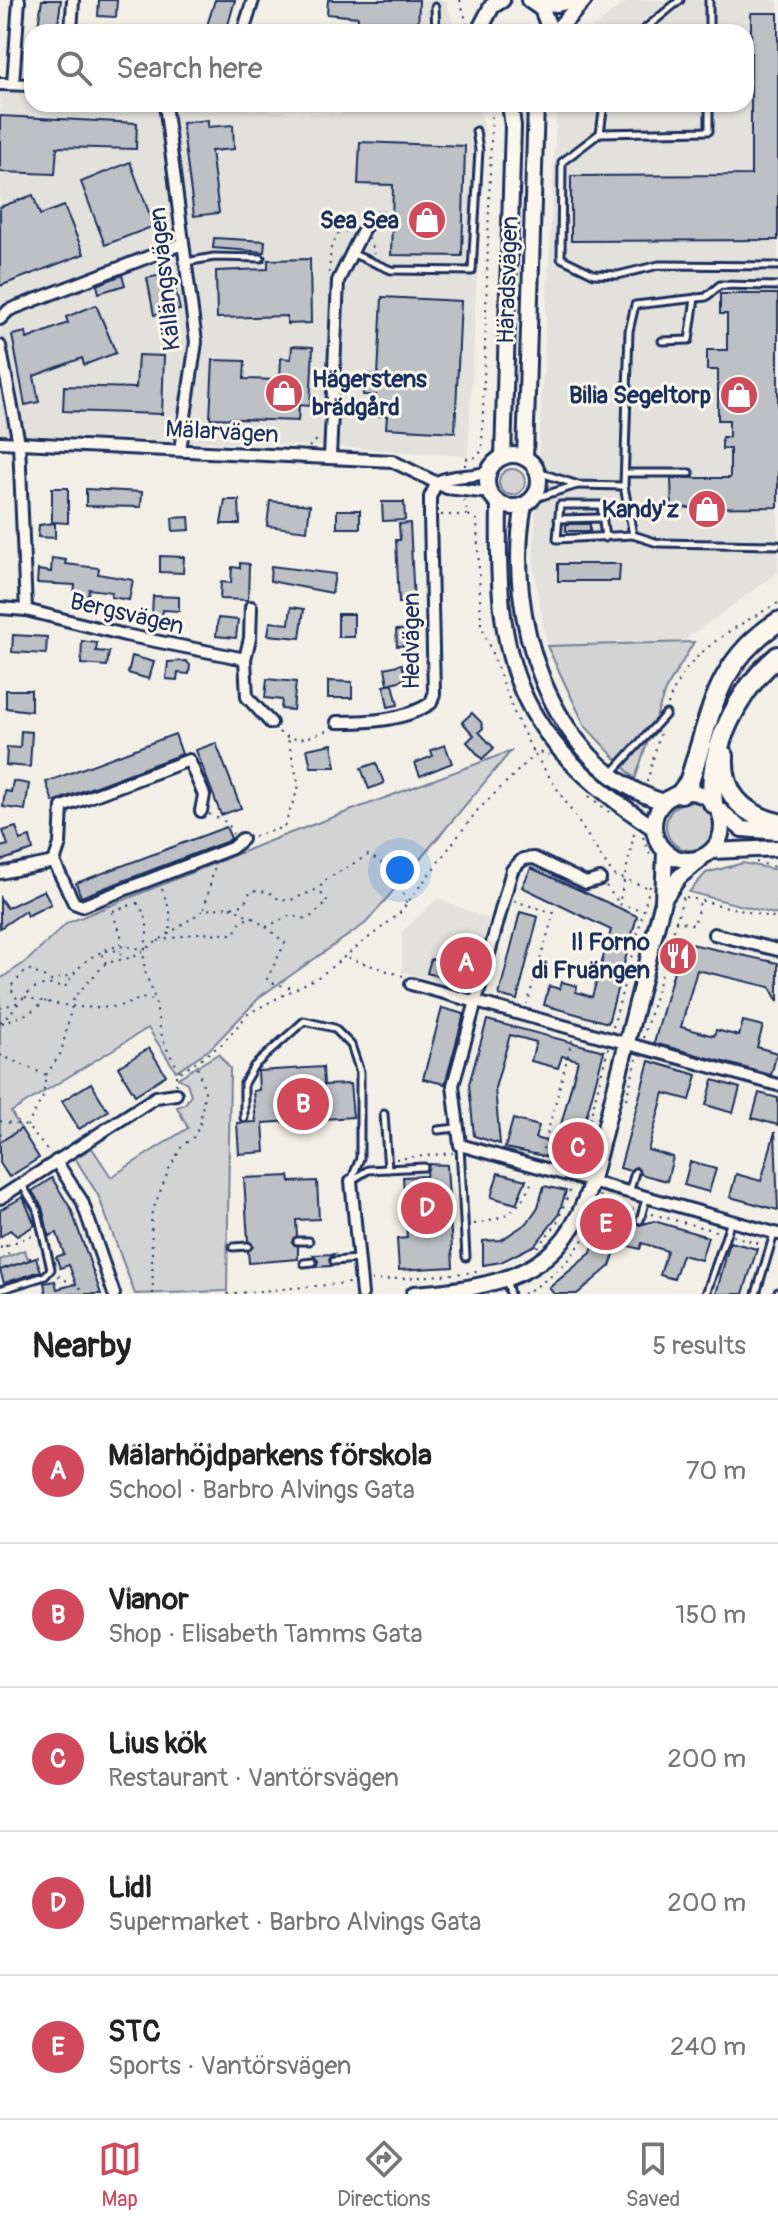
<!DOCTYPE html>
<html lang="en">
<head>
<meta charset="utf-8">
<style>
	:root { --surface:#fff; --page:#f2f2f2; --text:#222; --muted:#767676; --line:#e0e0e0; --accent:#d1495b }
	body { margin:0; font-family:Pangolin,sans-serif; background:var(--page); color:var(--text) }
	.you { position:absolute; left:400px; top:870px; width:28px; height:28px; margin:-20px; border:6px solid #fff; border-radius:50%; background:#1a73e8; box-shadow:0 0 0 12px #1a73e833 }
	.badge { display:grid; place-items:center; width:52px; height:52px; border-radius:50%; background:var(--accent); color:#fff; font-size:26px; font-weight:700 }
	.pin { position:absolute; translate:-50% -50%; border:4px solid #fff; box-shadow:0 2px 8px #0006 }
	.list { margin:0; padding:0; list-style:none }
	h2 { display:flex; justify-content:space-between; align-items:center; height:104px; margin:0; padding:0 32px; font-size:34px }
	h2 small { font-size:26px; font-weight:400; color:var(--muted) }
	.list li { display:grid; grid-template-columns:52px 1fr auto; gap:24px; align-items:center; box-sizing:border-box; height:144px; padding:0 32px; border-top:2px solid var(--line) }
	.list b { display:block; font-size:30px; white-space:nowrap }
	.list p { margin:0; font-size:26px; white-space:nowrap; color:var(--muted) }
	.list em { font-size:26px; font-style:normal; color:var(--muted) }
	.icon { flex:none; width:44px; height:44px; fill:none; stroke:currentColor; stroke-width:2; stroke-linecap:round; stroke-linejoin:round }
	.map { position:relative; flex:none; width:778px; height:1294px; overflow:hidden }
	.search { position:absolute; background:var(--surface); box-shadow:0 2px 6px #0004; left:24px; right:24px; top:24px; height:88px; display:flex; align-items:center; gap:20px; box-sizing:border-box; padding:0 28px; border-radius:24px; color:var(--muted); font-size:30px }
	.sheet { height:824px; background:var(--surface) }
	nav { display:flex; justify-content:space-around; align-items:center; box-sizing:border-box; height:112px; border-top:2px solid var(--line); background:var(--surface); font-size:22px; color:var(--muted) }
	nav a { display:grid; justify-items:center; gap:4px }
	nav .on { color:var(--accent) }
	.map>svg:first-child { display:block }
	.built { fill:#e2e1dc }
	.green { fill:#d2d3d2; stroke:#768198; stroke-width:2 }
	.building { fill:#bdc0c4; stroke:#1b2f5e; stroke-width:2 }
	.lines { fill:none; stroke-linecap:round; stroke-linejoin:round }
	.lane-casing { stroke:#1b2f5e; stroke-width:11 }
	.street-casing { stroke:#1b2f5e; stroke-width:16 }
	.secondary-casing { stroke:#1b2f5e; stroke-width:20 }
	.highway-casing { stroke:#1b2f5e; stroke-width:24 }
	.path { stroke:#1b2f5e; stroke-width:2; stroke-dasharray:2 6; stroke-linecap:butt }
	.lane { stroke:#fbf7ec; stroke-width:5 }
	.street { stroke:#fbf7ec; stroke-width:10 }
	.secondary { stroke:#fbf7ec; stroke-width:14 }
	.highway { stroke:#fbf7ec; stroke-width:18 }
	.labels { text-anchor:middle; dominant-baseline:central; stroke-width:6; stroke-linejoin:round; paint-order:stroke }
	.poi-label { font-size:24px; font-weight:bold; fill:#1b2f5e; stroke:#fbf7ec; text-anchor:end }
	.street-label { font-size:24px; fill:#1b2f5e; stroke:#fbf7ec }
</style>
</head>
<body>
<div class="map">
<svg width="778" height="1294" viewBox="0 0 778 1294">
	<rect width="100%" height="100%" fill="#f2efe6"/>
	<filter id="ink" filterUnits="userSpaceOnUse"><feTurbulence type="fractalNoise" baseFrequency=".0125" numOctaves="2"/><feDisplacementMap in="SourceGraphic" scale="16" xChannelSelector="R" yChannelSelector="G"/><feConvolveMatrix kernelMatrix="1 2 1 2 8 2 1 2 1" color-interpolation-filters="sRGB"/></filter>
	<g filter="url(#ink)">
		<g class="built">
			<polygon points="352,0 446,0 455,32 349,32"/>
			<polygon points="629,0 778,0 778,572 682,642 547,646 533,564 557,104 746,104 746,32 587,32"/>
			<polygon points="0,88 32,91 32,104 153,104 342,115 344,104 478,104 484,126 468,456 340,447 0,434"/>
			<polygon points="438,898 489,920 470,989 402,972 402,932"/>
		</g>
		<g class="green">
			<circle cx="512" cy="482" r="13"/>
			<polygon points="694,642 665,691 635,779 585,726 547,646"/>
			<polygon points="511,751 366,923 261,996 210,1049 176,1071 148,1028 11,1112 21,1129 0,1142 0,979 27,961 67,923 277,838"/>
			<circle cx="690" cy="826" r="24"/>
			<polygon points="743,863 777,870 778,915 689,892 706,873"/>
			<polygon points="218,1054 230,1068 227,1291 135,1294 98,1195 75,1158 92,1148 111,1177 188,1128 177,1107 185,1104 191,1095 187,1083 178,1078"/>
			<polygon points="24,1250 29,1260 0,1270 0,1260"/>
		</g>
		<g class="building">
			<polygon points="42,0 61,0 57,32 37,32"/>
			<polygon points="99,0 117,0 116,17 98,16"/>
			<polygon points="215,0 235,0 226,32 205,32"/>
			<polygon points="328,0 419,0 418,32 357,32 358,17 327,14"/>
			<polygon points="751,13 778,13 778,240 571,241 571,176 751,175"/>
			<polygon points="0,116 137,123 136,149 57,147 55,174 0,172"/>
			<polygon points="208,120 208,127 233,125 234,149 211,151 219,213 194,216 182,123"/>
			<polygon points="360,142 465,146 462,256 391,255 393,185 358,184"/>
			<polygon points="130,162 154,226 105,245 81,182"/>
			<polygon points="33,195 40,215 64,206 84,254 0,286 0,207"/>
			<polygon points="214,238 265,241 264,252 213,248"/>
			<polygon points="310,259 311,323 287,324 287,316 217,318 216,271 268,269 268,260"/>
			<polygon points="172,273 180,310 154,315 147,278"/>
			<polygon points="122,275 125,285 99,293 97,285"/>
			<polygon points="720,294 778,294 778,507 672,508 671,478 730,478 730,449 722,449 722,437 729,437 729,420 718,420 718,370 707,370 707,350 727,350 727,314 720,314"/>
			<polygon points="382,297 461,301 455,432 386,428 387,416 375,416 376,395 363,395 364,374 378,375"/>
			<polygon points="96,305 116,353 84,365 82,358 34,376 39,402 25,405 12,335 26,332 27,339 68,323 66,317"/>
			<polygon points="292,346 313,347 310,406 299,405 298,421 210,418 213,360 245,361 244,379 280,380 281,358 291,359"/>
			<polygon points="138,355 164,356 162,414 63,411 64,386 136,388"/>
			<polygon points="52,488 68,488 68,523 52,522"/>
			<polygon points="86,489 142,492 141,507 86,506"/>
			<polygon points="225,500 239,500 240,524 221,524"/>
			<polygon points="270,501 310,505 307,531 267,526"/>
			<polygon points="382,502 404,502 405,520 383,521"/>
			<rect x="337" y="510" width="23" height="18"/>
			<polygon points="189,517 190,530 173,531 172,518"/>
			<polygon points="55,523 55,538 38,537 39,525"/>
			<polygon points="410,523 414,603 399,603 396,540 400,540 399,524"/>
			<rect x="566" y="524" width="24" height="7"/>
			<polygon points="160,556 184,557 183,573 160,572"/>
			<polygon points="52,558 66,560 65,564 99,568 98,574 133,580 129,600 111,597 112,592 89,589 88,596 74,595 75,585 37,583 38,570 51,572"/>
			<polygon points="240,563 249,564 248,600 220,599 221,582 231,583 232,567 240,568"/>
			<polygon points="558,564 620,564 619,581 558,581"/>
			<polygon points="271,566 335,574 332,593 270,581"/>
			<polygon points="153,596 179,597 179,611 163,610 162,617 152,616"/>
			<polygon points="291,607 304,609 300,638 268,635 270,622 289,624"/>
			<rect x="338" y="614" width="16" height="23"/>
			<polygon points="218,618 238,620 236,638 216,636"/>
			<polygon points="414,629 414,645 397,646 396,630"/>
			<polygon points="13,635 47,637 46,654 12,652"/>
			<polygon points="82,641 97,643 96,651 109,652 107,666 81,664"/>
			<polygon points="132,656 154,662 149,679 128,673"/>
			<polygon points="186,661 190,665 189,674 178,673 177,680 166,679 168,662"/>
			<polygon points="402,664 406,679 388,684 385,668"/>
			<polygon points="267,679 296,682 293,710 281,709 282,700 265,698"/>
			<polygon points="328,681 352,682 352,698 328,698"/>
			<polygon points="393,684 398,705 388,707 384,686"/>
			<polygon points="6,690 31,690 31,711 6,708"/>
			<polygon points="472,713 481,722 483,728 479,732 494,748 482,759 467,742 474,735 462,722"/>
			<polygon points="21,731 32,732 30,767 6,765 7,747 20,748"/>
			<polygon points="175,734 182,754 53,802 46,782"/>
			<polygon points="216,743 241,808 221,815 196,750"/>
			<polygon points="332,744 336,767 311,767 307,749"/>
			<polygon points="445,745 452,763 420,776 415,763 433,756 431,750"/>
			<polygon points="376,763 384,783 369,789 361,768"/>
			<polygon points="13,781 29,784 25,810 3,807 5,791 11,792"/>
			<polygon points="16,827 20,840 30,837 33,850 0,861 0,847 8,845 3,831"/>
			<polygon points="226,827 231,838 228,841 81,897 76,883"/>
			<polygon points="531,868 637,916 608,1023 544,1005 549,986 560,989 562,982 577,986 576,992 592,997 611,930 522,887"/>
			<polygon points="44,890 51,904 27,916 25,911 0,928 0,898 7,908"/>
			<polygon points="520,912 538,917 517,1000 499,995"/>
			<polygon points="468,937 481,941 469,985 427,973 431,959 460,967"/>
			<polygon points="682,942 778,963 778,1002 770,987 697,970 681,1027 714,1036 716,1030 739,1036 743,1021 763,1026 757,1047 777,1053 771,1075 654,1043"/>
			<polygon points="442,1008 464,1014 445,1084 423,1079"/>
			<polygon points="487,1020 604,1051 574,1162 505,1148 513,1119 539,1126 535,1138 556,1144 578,1060 562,1056 558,1068 531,1061 536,1042 510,1035 495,1088 500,1144 474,1136 469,1084"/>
			<polygon points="149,1048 166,1075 135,1095 118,1067"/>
			<polygon points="649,1061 697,1075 690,1100 664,1093 648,1150 673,1157 667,1181 640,1174 636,1167 630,1171 620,1168"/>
			<polygon points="323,1067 324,1085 350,1084 353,1117 263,1123 265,1152 239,1154 237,1123 256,1122 253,1091 259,1090 258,1071"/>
			<polygon points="713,1080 740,1088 733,1113 706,1105"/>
			<polygon points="91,1083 108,1111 79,1129 62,1101"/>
			<polygon points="759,1093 778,1098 778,1125 752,1118"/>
			<polygon points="21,1129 39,1158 9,1177 0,1163 0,1142"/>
			<polygon points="775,1132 778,1210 730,1197 736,1174 761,1181"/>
			<polygon points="690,1162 716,1169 709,1192 684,1185"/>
			<polygon points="429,1164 447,1165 453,1267 399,1270 397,1239 407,1238 403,1177 426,1176"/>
			<polygon points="498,1173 526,1180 516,1204 491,1197"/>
			<polygon points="289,1176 290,1182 317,1181 319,1219 296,1220 297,1236 292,1242 298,1246 298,1259 249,1263 248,1251 253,1246 248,1241 244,1178"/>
			<polygon points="52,1178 71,1209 101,1294 46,1294 44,1283 55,1281 57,1289 76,1284 69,1265 60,1268 56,1257 64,1254 57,1233 49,1236 42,1207 32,1191"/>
			<polygon points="544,1186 566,1191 558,1216 535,1245 501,1262 483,1265 483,1241 501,1240 527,1223 538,1207"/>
			<polygon points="23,1197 35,1225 17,1236 10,1230 0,1237 0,1210"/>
			<polygon points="606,1209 635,1218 639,1225 654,1221 708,1237 701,1260 682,1255 674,1279 660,1275 667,1251 642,1243 640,1249 618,1243 610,1266 577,1294 554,1294 549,1288 591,1253"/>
			<polygon points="730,1242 757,1249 743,1294 716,1294"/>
			<polygon points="334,1254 329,1259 331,1266 316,1267 318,1261 313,1255"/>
			<polygon points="36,1258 41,1271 4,1283 0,1270"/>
		</g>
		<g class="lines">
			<defs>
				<g id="lane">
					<polyline points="709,0 709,32"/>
					<polyline points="435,7 436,32"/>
					<polyline points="641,32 680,0"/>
					<polyline points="604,104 600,133 709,131 709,104"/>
					<polyline points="600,133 562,162 561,258 594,274 618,275 659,265 778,266"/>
					<polyline points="363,232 380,216"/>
					<polyline points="353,254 391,270 472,271 479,150 476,131"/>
					<polyline points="186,262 214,257 261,258"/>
					<polyline points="662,341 689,340 695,298"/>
					<polyline points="538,472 578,485 624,486 633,535 658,543 778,545"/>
					<polyline points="625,473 690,473"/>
					<polyline points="624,486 629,331 635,305 706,297 720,285 778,286"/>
					<polyline points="532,499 577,485"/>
					<polyline points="558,519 602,518"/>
					<polyline points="605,538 601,505 560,505 557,539 633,535"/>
					<polyline points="612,773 666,714"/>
					<polyline points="384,1114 388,1169"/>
					<polyline points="244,1118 244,1083 254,1066 304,1021 334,1028 351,1045 360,1072 360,1158 351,1181"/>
					<polyline points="438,1130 457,1128"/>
					<polyline points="460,1146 466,1257"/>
					<polyline points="352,1180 368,1170 424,1167"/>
					<polyline points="629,1193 635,1172"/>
					<polyline points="640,1220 646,1199"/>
					<polyline points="297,1241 309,1241"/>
					<polyline points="233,1247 248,1246"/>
					<polyline points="334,1261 357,1259"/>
					<polyline points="304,1263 313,1262"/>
					<polyline points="507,1282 510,1294"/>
					<polyline points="0,1290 45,1276 51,1269 37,1209 22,1185"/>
					<polyline points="706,1294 731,1221"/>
					<polyline points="756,1294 774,1234"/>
					<polyline points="778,1294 778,1292"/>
				</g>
				<g id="street">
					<polyline points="71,32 73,0"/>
					<polyline points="243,32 253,0"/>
					<polyline points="0,84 32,85"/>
					<polyline points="13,84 19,0"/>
					<polyline points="165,104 196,342 180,450"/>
					<polyline points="0,319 9,310 182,244"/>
					<polyline points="0,346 19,443 26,610"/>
					<polyline points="0,442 392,461 447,488 490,493"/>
					<polyline points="330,457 338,281 362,232"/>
					<path d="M 437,482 C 453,474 471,478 488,472"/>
					<polyline points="0,608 26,610 125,635 245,659 247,697 271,723"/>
					<polyline points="245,659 250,638 251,607"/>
					<path d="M 337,722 C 368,722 404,721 431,703 L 434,694 L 430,515 L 430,497 L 437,482"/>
					<polyline points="201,811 204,795 189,760 62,807 60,844 54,862 74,903 82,906 232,848 242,839"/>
					<polyline points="0,873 54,862"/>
					<polyline points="600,879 586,883 534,858 523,859 512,870 453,1085 460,1145 778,1234"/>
					<polyline points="714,934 778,950"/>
					<polyline points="411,984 778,1085"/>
					<polyline points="56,1161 82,1201 114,1294"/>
					<polyline points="351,1181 362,1294"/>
					<polyline points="0,1198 156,1097 176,1094"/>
				</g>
				<g id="secondary">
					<polyline points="529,0 542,9 551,32"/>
					<polyline points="535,3 557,4 574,0"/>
					<polyline points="481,27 492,6 502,0"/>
					<polyline points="555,32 584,0"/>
					<circle cx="513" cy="481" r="26"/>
					<polyline points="503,457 513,126 510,104"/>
					<polyline points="525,458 536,104"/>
					<path d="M 499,504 C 496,667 514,735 654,828"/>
					<path d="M 524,505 C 503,612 549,768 664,802"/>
					<circle cx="688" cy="826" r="34"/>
					<polyline points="718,809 742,829 778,832"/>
					<polyline points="712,851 778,848"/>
					<polyline points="663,900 679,877 700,860"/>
					<path d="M 414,1294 C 498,1287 565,1276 591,1183 L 663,901 L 665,852"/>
				</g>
				<g id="highway">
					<path d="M 724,756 C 722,794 742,814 778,823"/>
					<path d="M 681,793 L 689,782 C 711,717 714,663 778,622"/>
					<path d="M 713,803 C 707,750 739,689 778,656"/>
				</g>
			</defs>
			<use href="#lane" class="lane-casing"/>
			<use href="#street" class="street-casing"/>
			<use href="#secondary" class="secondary-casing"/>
			<use href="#highway" class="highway-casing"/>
			<g class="path">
				<polyline points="460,0 468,27"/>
				<polyline points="369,238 374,254"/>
				<polyline points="329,273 331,248 338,234 350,230"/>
				<polyline points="309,447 319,438"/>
				<polyline points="465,466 465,459 478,457 482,449 492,104"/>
				<polyline points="464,500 468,515 477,520 481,624 515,715 532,750 613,875 646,887"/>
				<polyline points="441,515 467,515"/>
				<path d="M 668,705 C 684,652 734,628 778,603"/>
				<path d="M 279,732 C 295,745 311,736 329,730"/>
				<polyline points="532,750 548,755"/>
				<polyline points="647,782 660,734"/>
				<polyline points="589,796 609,812"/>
				<polyline points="209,814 228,823 233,834"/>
				<polyline points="634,834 619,904 642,910"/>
				<polyline points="254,836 284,827 299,786 288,739"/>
				<polyline points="643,837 651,857"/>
				<polyline points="756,862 778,868"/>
				<polyline points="606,886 619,903"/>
				<polyline points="162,889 170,911 170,929"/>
				<polyline points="686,897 778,919"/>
				<polyline points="514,901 554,913 527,1004"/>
				<path d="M 137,903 C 158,927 139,946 145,970 C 147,980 153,990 155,1000 C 161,1033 160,1041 180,1071"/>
				<polyline points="109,905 121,934 120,951"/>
				<polyline points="230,907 253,918"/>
				<polyline points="204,909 215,865"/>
				<polyline points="113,911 137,903 135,899"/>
				<polyline points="675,920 694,925 700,902"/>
				<polyline points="266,927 285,943 267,979 275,984 293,988"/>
				<polyline points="158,941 198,933 234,934 242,920 253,918 266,927 289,916 308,919 328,902 318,889"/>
				<polyline points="348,958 403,976"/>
				<polyline points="106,963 102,958 105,949 119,946 146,949"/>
				<path d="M 25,997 C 56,1005 112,1016 140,998 L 154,1000"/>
				<polyline points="0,1008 19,1002 10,987 28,969 51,981 70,975"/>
				<path d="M 0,1022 C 27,1001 26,977 65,987 C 77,967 94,947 120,951 L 121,957"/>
				<polyline points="2,1023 29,1013 46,1001"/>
				<polyline points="613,1027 650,886"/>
				<polyline points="643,1038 684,894"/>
				<polyline points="0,1055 46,1075 43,1097 27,1126"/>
				<path d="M 46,1075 L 61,1053 L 74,997 L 106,963 L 134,957 L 204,910 L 244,905 L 251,890 L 269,892 L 280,900 L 291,900 L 318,889 L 327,879 L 368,855 C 390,866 402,878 406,903"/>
				<polyline points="176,1085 176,1075 221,1045 249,1013 320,976 399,914 477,811 534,755"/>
				<polyline points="626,1099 637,1059"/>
				<polyline points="0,1121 27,1126 49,1152"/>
				<polyline points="0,1133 4,1139"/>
				<polyline points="541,1157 572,1040"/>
				<polyline points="396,1159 453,1153"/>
				<polyline points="578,1166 608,1048"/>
				<polyline points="602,1202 634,1209"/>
				<polyline points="652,1214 719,1232"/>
				<path d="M 474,1224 C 506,1219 522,1209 533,1178"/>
				<polyline points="733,1236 762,1244"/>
				<polyline points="6,1245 9,1256"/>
				<polyline points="537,1247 556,1225 571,1188"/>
				<polyline points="0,1248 36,1234"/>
				<polyline points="29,1258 41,1257"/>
				<polyline points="58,1276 82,1289"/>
				<polyline points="371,1281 477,1272"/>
				<polyline points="153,1294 151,1215 169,1169 182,1146 195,1136 200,1123 205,1091 196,1064"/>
				<polyline points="227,1294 349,1283"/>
				<path d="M 523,1294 C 565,1272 590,1240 601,1194"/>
			</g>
			<use href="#lane" class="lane"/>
			<use href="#street" class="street"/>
			<use href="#secondary" class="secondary"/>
			<use href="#highway" class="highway"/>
		</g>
	</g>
	<defs>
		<symbol id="shop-disc" viewBox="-11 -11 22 22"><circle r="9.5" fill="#d1495b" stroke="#fbf7ec"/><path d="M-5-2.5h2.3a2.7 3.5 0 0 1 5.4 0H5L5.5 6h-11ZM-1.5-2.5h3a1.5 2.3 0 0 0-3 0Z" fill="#fff"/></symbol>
		<symbol id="restaurant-disc" viewBox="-11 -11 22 22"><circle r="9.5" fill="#d1495b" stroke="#fbf7ec"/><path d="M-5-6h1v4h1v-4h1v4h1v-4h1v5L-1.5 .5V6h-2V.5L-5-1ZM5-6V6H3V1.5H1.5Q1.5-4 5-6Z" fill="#fff"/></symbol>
	</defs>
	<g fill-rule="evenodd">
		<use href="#shop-disc" x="405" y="198" width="44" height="44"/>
		<use href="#shop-disc" x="262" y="371" width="44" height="44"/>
		<use href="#shop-disc" x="717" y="373" width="44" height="44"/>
		<use href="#shop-disc" x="685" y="487" width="44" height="44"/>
		<use href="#restaurant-disc" x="656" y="934" width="44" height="44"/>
	</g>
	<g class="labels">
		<g class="poi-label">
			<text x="399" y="220">Sea Sea</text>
			<text x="312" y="379" text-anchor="start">Hägerstens<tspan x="312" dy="28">brädgård</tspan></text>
			<text x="711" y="395">Bilia Segeltorp</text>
			<text x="679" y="509">Kandy'z</text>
			<text x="650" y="942">Il Forno<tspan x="650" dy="28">di Fruängen</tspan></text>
		</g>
		<g class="street-label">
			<text transform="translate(165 279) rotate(-96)">Källängsvägen</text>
			<text transform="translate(508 280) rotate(-88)">Häradsvägen</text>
			<text transform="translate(222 432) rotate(3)">Mälarvägen</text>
			<text transform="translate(127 614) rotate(13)">Bergsvägen</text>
			<text transform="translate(411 641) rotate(-90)">Hedvägen</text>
		</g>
	</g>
</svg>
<div class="you"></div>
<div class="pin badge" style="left:466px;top:963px">A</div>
<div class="pin badge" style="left:303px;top:1104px">B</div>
<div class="pin badge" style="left:578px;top:1148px">C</div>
<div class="pin badge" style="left:427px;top:1208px">D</div>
<div class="pin badge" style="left:606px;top:1224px">E</div>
<div class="search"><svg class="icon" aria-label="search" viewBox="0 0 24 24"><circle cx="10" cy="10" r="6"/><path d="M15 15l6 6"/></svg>Search here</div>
</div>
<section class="sheet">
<h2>Nearby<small>5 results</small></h2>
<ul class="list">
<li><span class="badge">A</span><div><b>Mälarhöjdparkens förskola</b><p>School · Barbro Alvings Gata</p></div><em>70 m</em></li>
<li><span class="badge">B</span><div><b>Vianor</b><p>Shop · Elisabeth Tamms Gata</p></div><em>150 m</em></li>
<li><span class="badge">C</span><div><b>Lius kök</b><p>Restaurant · Vantörsvägen</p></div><em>200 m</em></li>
<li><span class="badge">D</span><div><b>Lidl</b><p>Supermarket · Barbro Alvings Gata</p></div><em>200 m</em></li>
<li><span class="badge">E</span><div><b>STC</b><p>Sports · Vantörsvägen</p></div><em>240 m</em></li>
</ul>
</section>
<nav>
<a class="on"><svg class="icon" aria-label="map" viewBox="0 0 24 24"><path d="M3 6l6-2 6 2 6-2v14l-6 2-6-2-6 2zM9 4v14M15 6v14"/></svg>Map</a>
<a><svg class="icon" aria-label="directions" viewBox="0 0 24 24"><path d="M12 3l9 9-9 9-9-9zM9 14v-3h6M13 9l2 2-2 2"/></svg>Directions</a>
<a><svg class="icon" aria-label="saved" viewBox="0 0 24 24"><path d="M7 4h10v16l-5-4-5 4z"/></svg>Saved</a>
</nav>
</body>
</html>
